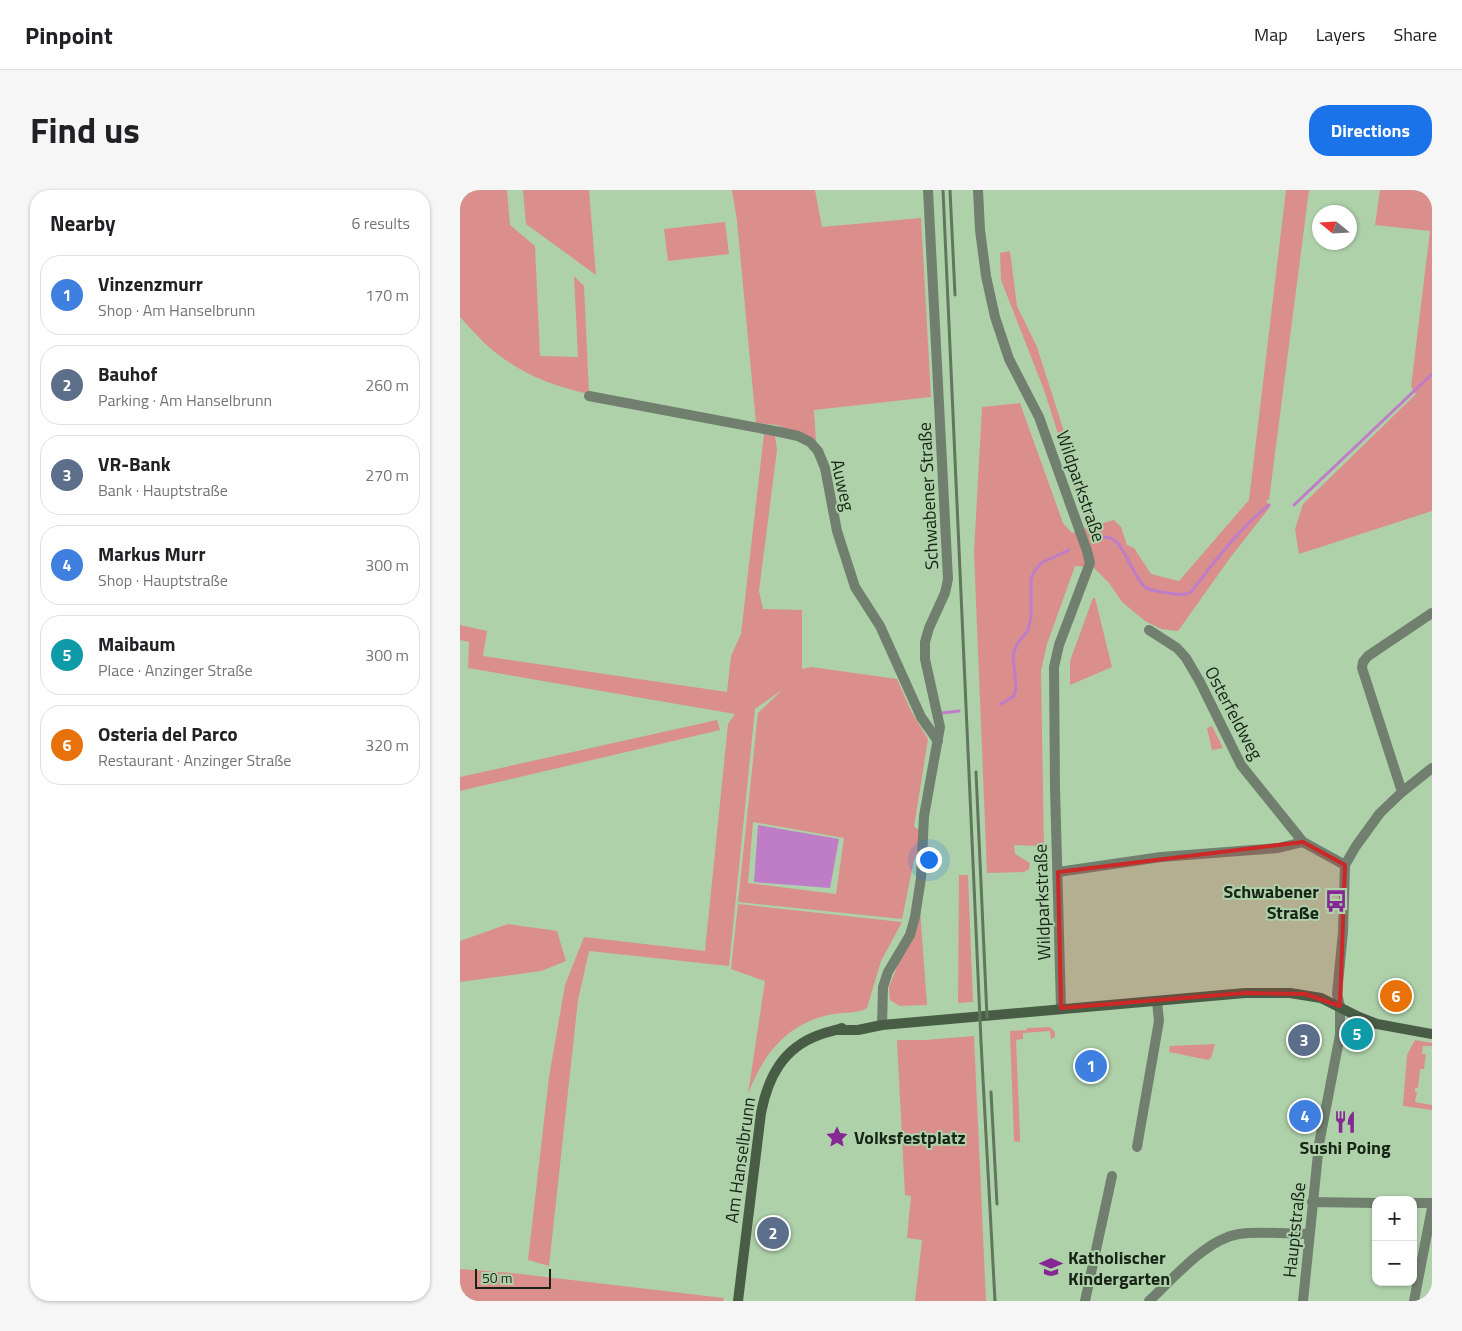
<!DOCTYPE html>
<html lang="en">
<head>
<meta charset="utf-8">
<style>
	:root { --surface:#fff; --page:#f6f6f6; --text:#202124; --muted:#757577; --line:#e0e0e0; --accent:#1a73e8 }
	body { margin:0; font-family:"Titillium Web",sans-serif; background:var(--page); color:var(--text) }
	.controls { position:absolute; right:15px; bottom:15px; display:grid; overflow:hidden; border-radius:10px; box-shadow:0 1px 4px #0004 }
	.controls button { width:45px; height:45px; display:grid; place-items:center; padding:0; border:0; border-bottom:1px solid var(--line); background:var(--surface); color:var(--text); font:25px sans-serif }
	.compass { position:absolute; left:852px; top:15px; width:45px; height:45px; border-radius:50%; background:var(--surface); box-shadow:0 1px 4px #0004; rotate:288deg }
	.scale { position:absolute; left:15px; bottom:12px; width:76px; box-sizing:border-box; padding-left:5px; border:2px solid #172416; border-top:0; font-size:14px; line-height:18px; white-space:nowrap; color:#172416; -webkit-text-stroke:4px #aed1aa; paint-order:stroke }
	.you { position:absolute; left:468px; top:669px; width:18px; height:18px; margin:-12px; border:4px solid #fff; border-radius:50%; background:#1a73e8; box-shadow:0 0 0 8px #1a73e833 }
	.badge { display:grid; place-items:center; width:32px; height:32px; border-radius:50%; background:var(--accent); color:#fff; font-size:16px; font-weight:700 }
	.pin { position:absolute; translate:-50% -50%; border:2px solid #fff; box-shadow:0 1px 5px #0006 }
	.list { margin:0; padding:0; list-style:none }
	h2 { display:flex; justify-content:space-between; align-items:center; height:65px; margin:0; padding:0 20px; font-size:21px }
	h2 small { font-size:16px; font-weight:400; color:var(--muted) }
	.list li { display:grid; grid-template-columns:32px 1fr auto; gap:15px; align-items:center; box-sizing:border-box; height:80px; margin:0 10px 10px; padding:0 10px; border:1px solid var(--line); border-radius:20px }
	.list b { display:block; font-size:19px; white-space:nowrap }
	.list p { margin:0; font-size:16px; white-space:nowrap; color:var(--muted) }
	.list em { font-size:16px; font-style:normal; color:var(--muted) }
	.map { position:relative; flex:none; width:972px; height:1111px; overflow:hidden; border-radius:20px }
	header { display:flex; align-items:center; gap:30px; box-sizing:border-box; height:70px; padding:0 25px; background:var(--surface); border-bottom:1px solid var(--line) }
	header strong { font-size:24px }
	nav { display:flex; gap:28px; margin-inline-start:auto; font-size:18px }
	.intro { display:flex; align-items:center; justify-content:space-between; box-sizing:border-box; height:120px; padding:0 30px }
	h1 { margin:0; font-size:35px }
	.button { padding:12px 22px; border-radius:20px; background:var(--accent); color:#fff; font-size:18px; font-weight:700 }
	main { display:flex; gap:30px; padding:0 30px }
	aside { flex:1; background:var(--surface); border-radius:20px; box-shadow:0 1px 4px #0004 }
	.map>svg:first-child { display:block }
	.green { fill:#da8f8c; fill-rule:evenodd }
	.water { fill:#bf7dc8 }
	.lines { fill:none; stroke-linecap:round; stroke-linejoin:round }
	.stream { stroke:#bf7dc8; stroke-width:3 }
	.street { stroke:#717f6f; stroke-width:10 }
	.secondary { stroke:#495d46; stroke-width:10 }
	.rail { stroke:#60775d; stroke-width:3 }
	.marked { fill:#cc2827; fill-opacity:0.2; stroke:#cc2827; stroke-width:4; stroke-linejoin:round }
	.labels { text-anchor:middle; dominant-baseline:central; stroke-width:4; stroke-linejoin:round; paint-order:stroke }
	.street-label { font-size:18px; fill:#172416; stroke:#aed1aa }
	.poi-label { font-size:18px; font-weight:bold; fill:#172416; stroke:#aed1aa; text-anchor:start }
</style>
</head>
<body>
<header>
<strong>Pinpoint</strong>
<nav><a>Map</a><a>Layers</a><a>Share</a></nav>
</header>
<div class="intro"><h1>Find us</h1><a class="button">Directions</a></div>
<main>
<aside>
<h2>Nearby<small>6 results</small></h2>
<ul class="list">
<li><span class="badge" style="background:#3f7fe0">1</span><div><b>Vinzenzmurr</b><p>Shop · Am Hanselbrunn</p></div><em>170 m</em></li>
<li><span class="badge" style="background:#5c6f8a">2</span><div><b>Bauhof</b><p>Parking · Am Hanselbrunn</p></div><em>260 m</em></li>
<li><span class="badge" style="background:#5c6f8a">3</span><div><b>VR-Bank</b><p>Bank · Hauptstraße</p></div><em>270 m</em></li>
<li><span class="badge" style="background:#3f7fe0">4</span><div><b>Markus Murr</b><p>Shop · Hauptstraße</p></div><em>300 m</em></li>
<li><span class="badge" style="background:#0f9aa8">5</span><div><b>Maibaum</b><p>Place · Anzinger Straße</p></div><em>300 m</em></li>
<li><span class="badge" style="background:#e8710a">6</span><div><b>Osteria del Parco</b><p>Restaurant · Anzinger Straße</p></div><em>320 m</em></li>
</ul>
</aside>
<div class="map">
<svg width="972" height="1111" viewBox="0 0 972 1111">
	<rect width="100%" height="100%" fill="#aed1aa"/>
	<g class="green">
		<path d="M 0,0 L 47,0 L 50,35 L 75,56 L 80,166 L 118,167 L 114,86 L 124,96 L 129,204 C 92,196 59,183 30,158 C 20,149 10,138 0,127 Z"/>
		<polygon points="63,0 129,0 136,85 66,34"/>
		<polygon points="272,0 355,0 362,37 461,28 471,207 354,220 356,251 317,235 296,233 277,31"/>
		<polygon points="826,0 849,0 809,310 806,310 810,317 770,368 718,441 701,439 685,431 662,412 649,393 633,377 615,376 587,454 581,481 584,659 578,656 554,655 555,664 570,673 569,679 564,682 527,683 514,362 522,217 560,213 603,333 612,343 630,337 612,288 618,286 636,335 654,330 661,337 667,355 674,358 691,384 719,391 789,310"/>
		<polygon points="920,0 972,0 972,321 839,364 835,339 843,314 956,204 951,197 970,41 915,35"/>
		<polygon points="265,32 269,64 208,71 204,39"/>
		<polygon points="550,61 557,116 577,157 615,276 609,278 584,200 541,90 540,63"/>
		<path d="M 304,244 L 315,246 L 317,260 L 299,401 L 303,419 L 342,420 L 342,479 L 351,477 L 437,489 L 451,521 L 468,549 L 454,637 L 460,640 L 458,662 L 454,670 L 442,729 L 278,712 L 298,523 L 323,499 L 295,519 L 269,776 L 129,761 L 118,810 L 89,1076 L 68,1070 L 89,887 L 105,795 L 124,747 L 245,761 L 268,534 L 275,524 L 8,478 L 9,452 L 0,450 L 0,435 L 27,441 L 23,466 L 267,502 L 271,466 L 281,444 ZM 293,632 L 384,648 L 376,704 L 288,693 Z"/>
		<polygon points="633,408 635,408 652,477 610,495 610,471"/>
		<polygon points="257,530 260,540 0,601 0,587"/>
		<polygon points="752,536 763,558 752,560 747,538"/>
		<polygon points="499,685 508,685 513,812 498,813"/>
		<path d="M 278,714 L 442,732 L 421,771 L 407,818 C 397,824 381,822 369,825 C 326,834 303,865 288,904 L 305,791 L 271,779 Z"/>
		<polygon points="460,720 467,815 440,816 430,810 429,797"/>
		<polygon points="48,734 97,741 106,771 81,781 0,792 0,751"/>
		<polygon points="590,837 595,842 595,847 591,849 590,841 563,843 563,849 556,850 560,946 560,952 554,951 550,841 567,840 567,838"/>
		<polygon points="514,846 526,1111 455,1111 462,1050 447,1048 451,1006 445,1005 437,850 465,850"/>
		<polygon points="955,850 972,853 972,856 963,856 962,864 966,864 964,879 960,879 958,898 955,898 955,902 957,902 955,912 972,915 972,920 943,916 947,865"/>
		<polygon points="755,854 751,868 748,870 709,862 710,856"/>
		<polygon points="0,1079 52,1083 264,1108 263,1111 0,1111"/>
	</g>
	<polygon class="water" points="298,635 379,649 370,698 294,692"/>
	<g class="lines">
		<g class="stream">
			<polyline points="834,315 972,184"/>
			<path d="M 641,348 C 662,340 671,386 685,397 C 690,401 702,402 708,403 C 716,404 724,406 731,402 C 755,371 778,340 809,315"/>
			<polyline points="541,514 554,506 556,498 553,465 557,454 568,440 571,428 571,389 574,382 581,373 609,360"/>
			<polyline points="482,523 499,521"/>
		</g>
		<g class="street">
			<polyline points="518,0 520,40 526,86 535,127 549,169 579,227 627,361 630,373 599,455 594,477 595,598 601,818"/>
			<polyline points="129,206 320,242 338,246 350,252 358,261 365,278 377,341 395,397 420,436 461,527 478,551"/>
			<polyline points="689,440 717,458 726,468 740,492 781,575 843,652"/>
			<polyline points="942,602 902,478 903,472 908,466 972,423"/>
			<polyline points="598,682 701,667 818,658 843,652 885,675"/>
			<polyline points="422,835 423,797 428,782 450,745 455,727 461,688 464,626 480,537 465,469 465,452 469,438 485,403 488,389 468,0"/>
			<polyline points="677,957 699,831 697,812"/>
			<polyline points="852,1012 916,1013"/>
			<polyline points="953,1013 972,1013"/>
			<polyline points="625,1111 652,986"/>
			<path d="M 689,1111 C 713,1089 746,1049 779,1044 C 798,1041 828,1044 849,1044"/>
			<polyline points="843,1111 859,954 880,845 880,816 877,804 883,742 885,675 896,656 920,623 942,602 972,578"/>
			<polyline points="954,1111 972,1018"/>
		</g>
		<g class="secondary">
			<polyline points="376,840 398,840 422,835 785,803 830,803 861,808 899,827 917,834 972,844"/>
			<path d="M 278,1111 L 301,923 C 308,887 323,858 359,845 C 366,842 374,841 382,838"/>
		</g>
		<g class="rail">
			<polyline points="483,0 521,852 535,1111"/>
			<polyline points="490,0 495,105"/>
			<polyline points="516,582 527,827"/>
			<polyline points="531,902 537,1014"/>
		</g>
	</g>
	<path class="marked" d="M 843,652 L 885,675 L 880,816 L 845,804 L 785,803 L 601,818 L 598,682 Z"/>
	<defs>
		<symbol id="bus-bare" viewBox="-9 -9 18 18"><path d="M-5-6H5V4H4V6H2V4H-2V6H-4V4H-5ZM-3.5-4V0h7V-4ZM-3.5 1.2v1.5H-2V1.2ZM2 1.2v1.5H3.5V1.2Z" fill="#862893" stroke="#aed1aa" stroke-width="2.5" paint-order="stroke"/></symbol>
		<symbol id="restaurant-bare" viewBox="-9 -9 18 18"><path d="M-5-6h1v4h1v-4h1v4h1v-4h1v5L-1.5 .5V6h-2V.5L-5-1ZM5-6V6H3V1.5H1.5Q1.5-4 5-6Z" fill="#862893" stroke="#aed1aa" stroke-width="2.5" paint-order="stroke"/></symbol>
		<symbol id="sight-bare" viewBox="-9 -9 18 18"><path d="M0-6L1.8-2.2L6-1.7L2.9 1.2L3.7 5.4L0 3.3L-3.7 5.4L-2.9 1.2L-6-1.7L-1.8-2.2Z" fill="#862893" stroke="#aed1aa" stroke-width="2.5" paint-order="stroke"/></symbol>
		<symbol id="school-bare" viewBox="-9 -9 18 18"><path d="M0-5L7-2L0 1L-7-2ZM-4 1L0 2.5L4 1V4Q0 6-4 4Z" fill="#862893" stroke="#aed1aa" stroke-width="2.5" paint-order="stroke"/></symbol>
	</defs>
	<g fill-rule="evenodd">
		<use href="#bus-bare" x="860" y="695" width="32" height="32"/>
		<use href="#restaurant-bare" x="869" y="916" width="32" height="32"/>
		<use href="#sight-bare" x="361" y="931" width="32" height="32"/>
		<use href="#school-bare" x="575" y="1061" width="32" height="32"/>
	</g>
	<g class="labels">
		<g class="street-label">
			<text transform="translate(383 295) rotate(77)">Auweg</text>
			<text transform="translate(621 296) rotate(71)">Wildparkstraße</text>
			<text transform="translate(468 306) rotate(-93)">Schwabener Straße</text>
			<text transform="translate(774 523) rotate(62)">Osterfeldweg</text>
			<text transform="translate(582 712) rotate(-92)">Wildparkstraße</text>
			<text transform="translate(280 970) rotate(-82)">Am Hanselbrunn</text>
			<text transform="translate(834 1040) rotate(-84)">Hauptstraße</text>
		</g>
		<g class="poi-label">
			<text x="859" y="701" text-anchor="end">Schwabener<tspan x="859" dy="21">Straße</tspan></text>
			<text x="394" y="947">Volksfestplatz</text>
			<text x="885" y="957" text-anchor="middle">Sushi Poing</text>
			<text x="608" y="1067">Katholischer<tspan x="608" dy="21">Kindergarten</tspan></text>
		</g>
	</g>
</svg>
<div class="controls">
<button>+</button>
<button>−</button>
</div>
<svg class="compass" viewBox="-18 -18 36 36"><path d="M0-13l5 13h-10z" fill="#e53935"/><path d="M0 13l5-13h-10z" fill="#757577"/></svg>
<div class="scale">50 m</div>
<div class="you"></div>
<div class="pin badge" style="left:631px;top:876px;background:#3f7fe0">1</div>
<div class="pin badge" style="left:313px;top:1043px;background:#5c6f8a">2</div>
<div class="pin badge" style="left:844px;top:850px;background:#5c6f8a">3</div>
<div class="pin badge" style="left:845px;top:926px;background:#3f7fe0">4</div>
<div class="pin badge" style="left:897px;top:844px;background:#0f9aa8">5</div>
<div class="pin badge" style="left:936px;top:806px;background:#e8710a">6</div>
</div>
</main>
</body>
</html>
